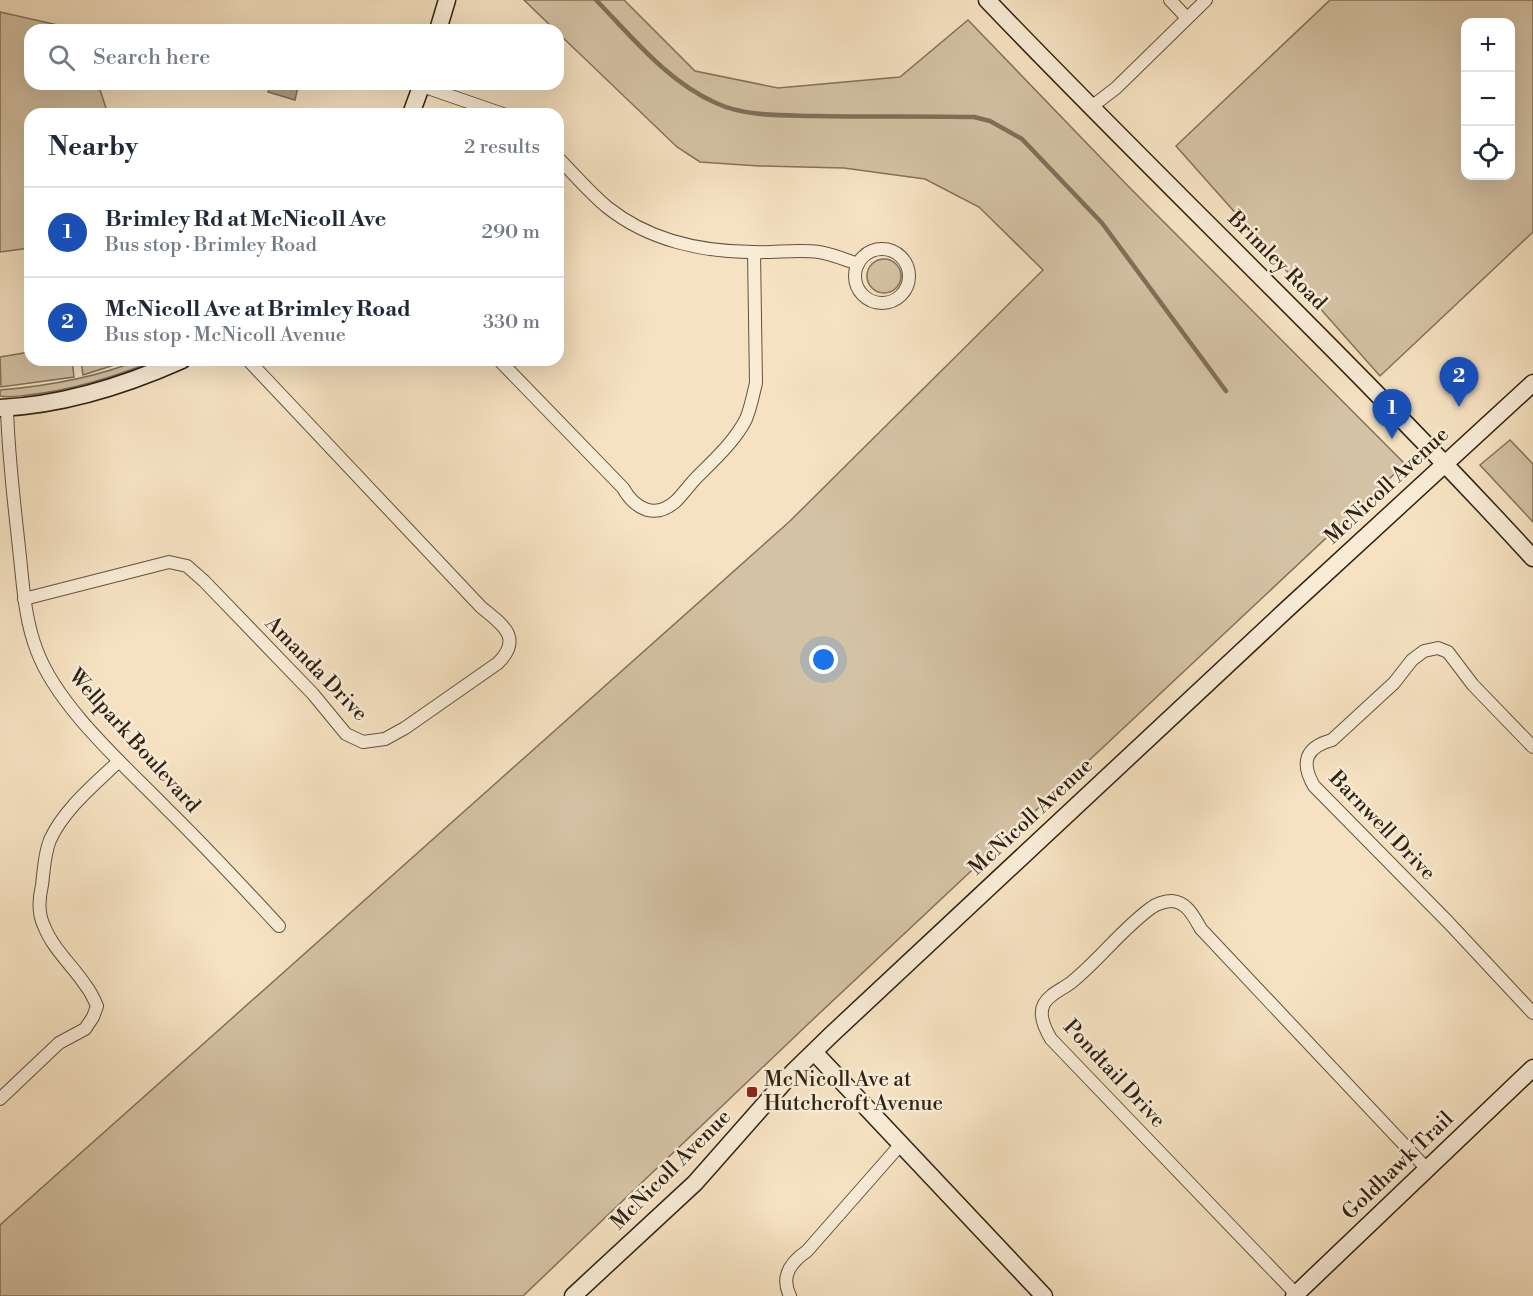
<!DOCTYPE html>
<html lang="en">
<head>
<meta charset="utf-8">
<style>
	:root { --surface:#fff; --page:#f2f2f3; --text:#1f2937; --muted:#747a83; --line:#e0e1e3; --accent:#8f2418 }
	body { margin:0; font-family:"Libre Bodoni",serif; background:var(--page); color:var(--text) }
	.controls { position:absolute; right:18px; top:18px; display:grid; overflow:hidden; border-radius:12px; box-shadow:0 6px 24px #0002 }
	.controls button { width:54px; height:54px; display:grid; place-items:center; padding:0; border:0; border-bottom:2px solid var(--line); background:var(--surface); color:var(--text); font:30px sans-serif }
	.you { position:absolute; left:824px; top:660px; width:21px; height:21px; margin:-15px; border:4px solid #fff; border-radius:50%; background:#1a73e8; box-shadow:0 0 0 9px #1a73e833 }
	.badge { display:grid; place-items:center; width:39px; height:39px; border-radius:50%; background:var(--accent); color:#fff; font-size:20px; font-weight:700 }
	.pin { position:absolute; translate:-50% -50px; filter:drop-shadow(0 2px 3px #0008) }
	.pin::after { content:''; position:absolute; top:32px; width:21px; height:18px; background:inherit; clip-path:polygon(0 0,100% 0,50% 100%) }
	.list { margin:0; padding:0; list-style:none }
	h2 { display:flex; justify-content:space-between; align-items:center; height:78px; margin:0; padding:0 24px; font-size:26px }
	h2 small { font-size:20px; font-weight:400; color:var(--muted) }
	.list li { display:grid; grid-template-columns:39px 1fr auto; gap:18px; align-items:center; box-sizing:border-box; height:90px; padding:0 24px; border-top:2px solid var(--line) }
	.list b { display:block; font-size:22px; white-space:nowrap }
	.list p { margin:0; font-size:20px; white-space:nowrap; color:var(--muted) }
	.list em { font-size:20px; font-style:normal; color:var(--muted) }
	.icon { flex:none; width:33px; height:33px; fill:none; stroke:currentColor; stroke-width:2; stroke-linecap:round; stroke-linejoin:round }
	.map { position:relative; flex:none; width:1533px; height:1296px; overflow:hidden }
	.search { position:absolute; background:var(--surface); box-shadow:0 6px 24px #0002; left:24px; top:24px; width:540px; height:66px; display:flex; align-items:center; gap:15px; box-sizing:border-box; padding:0 21px; border-radius:18px; color:var(--muted); font-size:22px }
	.panel { position:absolute; background:var(--surface); box-shadow:0 6px 24px #0002; left:24px; top:108px; width:540px; height:258px; border-radius:18px }
	.map>svg:first-child { display:block }
	.green { fill:#d4c2a4; stroke:#82725c; stroke-width:1.5; fill-rule:evenodd }
	.water { fill:#b3a186; stroke:#7f6f58; stroke-width:1.5 }
	.lines { fill:none; stroke-linecap:round; stroke-linejoin:round }
	.stream { stroke:#7f6f58; stroke-width:4.5 }
	.street-casing { stroke:#62533f; stroke-width:14 }
	.secondary-casing { stroke:#302313; stroke-width:19 }
	.street { stroke:#f9ecd7; stroke-width:12 }
	.secondary { stroke:#f9ecd7; stroke-width:16 }
	.poi-dot { fill:#8f2418; stroke:#f9ecd7; stroke-width:2 }
	.labels { text-anchor:middle; dominant-baseline:central; stroke-width:5; stroke-linejoin:round; paint-order:stroke }
	.street-label { font-size:21px; fill:#302313; stroke:#f9ecd7 }
	.poi-label { font-size:21px; fill:#302313; stroke:#f9ecd7; text-anchor:start }
</style>
</head>
<body>
<div class="map">
<svg width="1533" height="1296" viewBox="0 0 1533 1296">
	<rect width="100%" height="100%" fill="#f6e2c2"/>
	<filter id="stains"><feTurbulence type="fractalNoise" baseFrequency=".00333" numOctaves="4"/><feColorMatrix values="0 0 0 0 .2 0 0 0 0 .09 0 0 0 0 .02 0 0 0 .5 -.17"/></filter>
	<radialGradient id="worn" r=".72"><stop offset=".6" stop-color="#630" stop-opacity="0"/><stop offset="1" stop-color="#630" stop-opacity=".3"/></radialGradient>
	<g class="green">
		<polygon points="524,0 624,0 695,71 778,88 900,77 968,20 1128,186 1405,464 807,1025 523,1296 0,1296 0,1225 790,521 1043,270 979,207 925,179 844,168 759,166 700,162 677,147 558,33 558,30 555,30"/>
		<path d="M 1330,0 L 1533,0 L 1533,232 L 1380,376 L 1176,146 ZM 1466,22 L 1510,22 L 1510,176 L 1466,176 Z"/>
		<polygon points="0,12 80,30 30,30 30,84 98,84 108,114 30,114 30,248 0,252"/>
		<circle cx="884" cy="276" r="17"/>
		<polygon points="30,352 30,360 72,360 74,377 1,387 0,357"/>
		<polygon points="85,360 130,360 83,375 81,362"/>
		<path d="M 139,360 L 156,360 C 115,377 73,390 28,395 C 19,396 9,398 0,396 L 0,390 C 47,386 95,378 139,360 Z"/>
		<polygon points="1510,440 1533,464 1533,522 1480,465"/>
	</g>
	<polygon class="water" points="271,84 287,84 298,87 295,100 268,92"/>
	<g class="lines">
		<path class="stream" d="M 596,0 C 632,37 668,82 716,103 C 746,117 783,115 815,116 C 868,117 921,116 974,117 L 990,121 L 1022,139 L 1102,223 L 1226,391"/>
		<defs>
			<g id="street">
				<polyline points="1170,0 1187,18"/>
				<polyline points="422,86 503,114"/>
				<polyline points="1090,108 1116,88 1206,0"/>
				<path d="M 558,158 C 574,174 589,192 607,207 C 648,240 702,252 754,252 C 775,253 797,249 819,252 C 832,254 846,260 858,264"/>
				<circle cx="882" cy="276" r="27"/>
				<path d="M 499,360 L 623,488 C 635,509 655,520 676,501 C 684,493 690,484 698,476 C 715,459 735,441 746,419 C 751,407 753,395 756,383 L 754,252"/>
				<path d="M 7,407 C 8,454 14,501 19,548 C 23,582 24,618 37,651 C 58,707 124,765 166,808 C 205,846 242,886 279,926"/>
				<path d="M 24,599 L 169,562 L 187,566 L 204,581 L 313,694 L 346,734 L 363,742 L 385,739 L 405,728 L 498,663 C 524,637 501,624 481,607 L 248,360"/>
				<path d="M 1533,747 L 1473,685 L 1448,652 L 1438,648 L 1424,651 L 1412,660 L 1394,683 L 1332,740 C 1306,747 1300,762 1314,786 L 1448,922 L 1533,1013"/>
				<path d="M 0,1099 L 59,1043 L 85,1029 L 93,1017 L 97,1006 C 94,999 91,992 86,986 C 73,966 53,949 44,926 C 38,914 39,898 42,885 C 44,870 44,855 50,840 C 64,809 95,784 119,761"/>
				<path d="M 1296,1294 L 1051,1039 C 1045,1029 1038,1015 1044,1004 C 1050,993 1064,989 1073,981 C 1100,959 1122,929 1151,908 C 1156,904 1165,901 1172,901 C 1187,902 1194,917 1201,929 L 1427,1169"/>
				<path d="M 790,1296 C 780,1276 791,1262 807,1251 L 901,1144"/>
			</g>
			<g id="secondary">
				<path d="M 987,0 C 1167,188 1357,366 1533,558"/>
				<polyline points="438,30 447,0"/>
				<polyline points="411,114 422,84"/>
				<path d="M 0,408 C 63,405 126,385 182,360"/>
				<polyline points="814,1052 1044,1296"/>
				<polyline points="573,1296 695,1183 793,1072 831,1035 1285,611 1533,383"/>
				<polyline points="1294,1296 1533,1068"/>
			</g>
		</defs>
		<use href="#street" class="street-casing"/>
		<use href="#secondary" class="secondary-casing"/>
		<use href="#street" class="street"/>
		<use href="#secondary" class="secondary"/>
	</g>
	<rect class="poi-dot" x="746" y="1086" width="12" height="12" rx="3"/>
	<g class="labels">
		<g class="street-label">
			<text transform="translate(1277 261) rotate(45)">Brimley Road</text>
			<text transform="translate(1387 486) rotate(-43)">McNicoll Avenue</text>
			<text transform="translate(316 669) rotate(46)">Amanda Drive</text>
			<text transform="translate(134 741) rotate(48)">Wellpark Boulevard</text>
			<text transform="translate(1031 817) rotate(-43)">McNicoll Avenue</text>
			<text transform="translate(1382 826) rotate(46)">Barnwell Drive</text>
			<text transform="translate(1114 1074) rotate(47)">Pondtail Drive</text>
			<text transform="translate(1398 1166) rotate(-44)">Goldhawk Trail</text>
			<text transform="translate(671 1170) rotate(-45)">McNicoll Avenue</text>
		</g>
		<g class="poi-label">
			<text x="764" y="1080">McNicoll Ave at<tspan x="764" dy="24">Hutchcroft Avenue</tspan></text>
		</g>
	</g>
	<rect width="100%" height="100%" filter="url(#stains)"/>
	<rect width="100%" height="100%" fill="url(#worn)"/>
</svg>
<div class="controls">
<button>+</button>
<button>−</button>
<button><svg class="icon" aria-label="locate" viewBox="0 0 24 24"><circle cx="12" cy="12" r="6"/><path d="M12 2v4M12 18v4M2 12h4M18 12h4"/></svg></button>
</div>
<div class="you"></div>
<div class="pin badge" style="left:1392px;top:439px;background:#1a4fb4">1</div>
<div class="pin badge" style="left:1459px;top:407px;background:#1a4fb4">2</div>
<div class="search"><svg class="icon" aria-label="search" viewBox="0 0 24 24"><circle cx="10" cy="10" r="6"/><path d="M15 15l6 6"/></svg>Search here</div>
<section class="panel">
<h2>Nearby<small>2 results</small></h2>
<ul class="list">
<li><span class="badge" style="background:#1a4fb4">1</span><div><b>Brimley Rd at McNicoll Ave</b><p>Bus stop · Brimley Road</p></div><em>290 m</em></li>
<li><span class="badge" style="background:#1a4fb4">2</span><div><b>McNicoll Ave at Brimley Road</b><p>Bus stop · McNicoll Avenue</p></div><em>330 m</em></li>
</ul>
</section>
</div>
</body>
</html>
